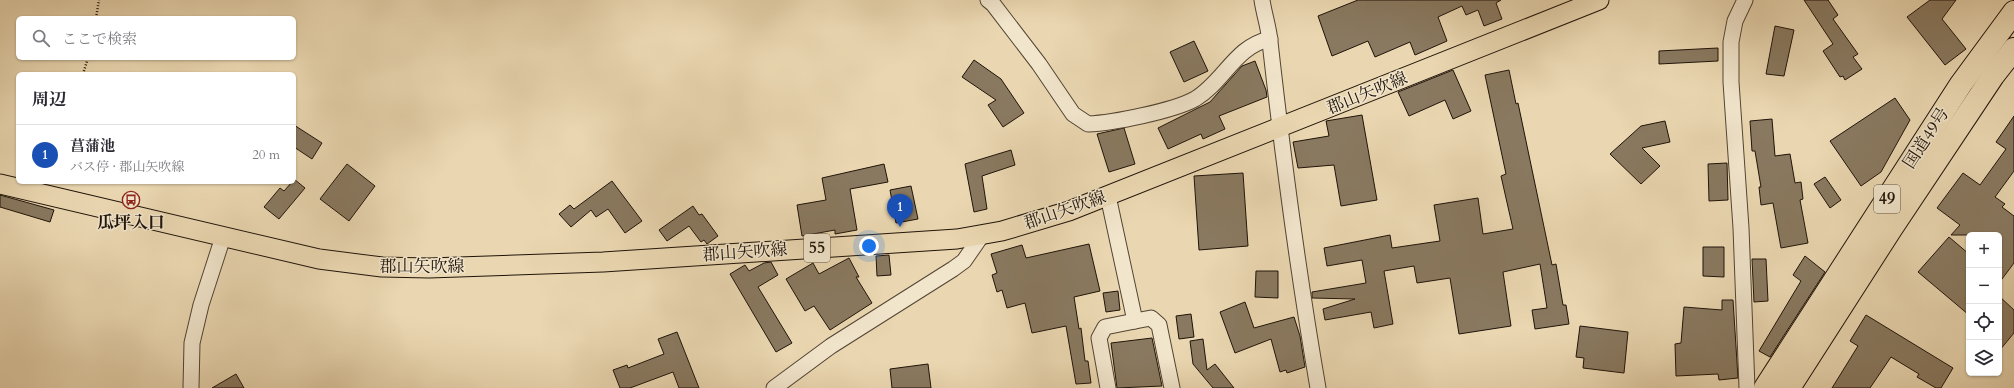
<!DOCTYPE html>
<html lang="ja">
<head>
<meta charset="utf-8">
<style>
	:root { --surface:#fff; --page:#f7f7f7; --text:#2b2b33; --muted:#7c7c81; --line:#e1e1e2; --accent:#0f766e }
	body { margin:0; font-family:Cardo,"Noto Serif JP",serif; background:var(--page); color:var(--text) }
	.controls { position:absolute; right:12px; bottom:12px; display:grid; overflow:hidden; border-radius:6px; box-shadow:0 1px 3px #0004 }
	.controls button { width:36px; height:36px; display:grid; place-items:center; padding:0; border:0; border-bottom:1px solid var(--line); background:var(--surface); color:var(--text); font:20px sans-serif }
	.you { position:absolute; left:869px; top:246px; width:14px; height:14px; margin:-10px; border:3px solid #fff; border-radius:50%; background:#1a73e8; box-shadow:0 0 0 6px #1a73e833 }
	.badge { display:grid; place-items:center; width:26px; height:26px; border-radius:50%; background:var(--accent); color:#fff; font-size:13px; font-weight:700 }
	.pin { position:absolute; translate:-50% -33px; filter:drop-shadow(0 1px 2px #0008) }
	.pin::after { content:''; position:absolute; top:21px; width:14px; height:12px; background:inherit; clip-path:polygon(0 0,100% 0,50% 100%) }
	.list { margin:0; padding:0; list-style:none }
	h2 { display:flex; justify-content:space-between; align-items:center; height:52px; margin:0; padding:0 16px; font-size:17px }
	h2 small { font-size:13px; font-weight:400; color:var(--muted) }
	.list li { display:grid; grid-template-columns:26px 1fr auto; gap:12px; align-items:center; box-sizing:border-box; height:60px; padding:0 16px; border-top:1px solid var(--line) }
	.list b { display:block; font-size:15px; white-space:nowrap }
	.list p { margin:0; font-size:13px; white-space:nowrap; color:var(--muted) }
	.list em { font-size:13px; font-style:normal; color:var(--muted) }
	.icon { flex:none; width:22px; height:22px; fill:none; stroke:currentColor; stroke-width:2; stroke-linecap:round; stroke-linejoin:round }
	.map { position:relative; flex:none; width:2014px; height:388px; overflow:hidden }
	.search { position:absolute; background:var(--surface); box-shadow:0 1px 3px #0004; left:16px; top:16px; width:280px; height:44px; display:flex; align-items:center; gap:10px; box-sizing:border-box; padding:0 14px; border-radius:6px; color:var(--muted); font-size:15px }
	.panel { position:absolute; background:var(--surface); box-shadow:0 1px 3px #0004; left:16px; top:72px; width:280px; height:112px; border-radius:6px }
	.map>svg:first-child { display:block }
	.building { fill:#897960; stroke:#1f1309 }
	.lines { fill:none; stroke-linecap:round; stroke-linejoin:round }
	.minor-casing { stroke:#524433; stroke-width:17 }
	.major-casing { stroke:#1f1309; stroke-width:21 }
	.highway-casing { stroke:#1f1309; stroke-width:24 }
	.path { stroke:#1f1309; stroke-width:2.5; stroke-dasharray:1 2; stroke-linecap:butt }
	.minor { stroke:#f1e5cc; stroke-width:15 }
	.major { stroke:#ead7b1; stroke-width:19 }
	.highway { stroke:#ead7b1; stroke-width:22 }
	.labels { text-anchor:middle; dominant-baseline:central; stroke-width:3; stroke-linejoin:round; paint-order:stroke }
	.shield { fill:#f1e5cc; stroke:#5e5244; stroke-width:1 }
	.shield-label { font-size:16px; font-weight:bold; fill:#1f1309 }
	.street-label { font-size:17px; fill:#1f1309; stroke:#f1e5cc }
	.poi-label { font-size:17px; font-weight:bold; fill:#1f1309; stroke:#f1e5cc }
</style>
</head>
<body>
<div class="map">
<svg width="2014" height="388" viewBox="0 0 2014 388">
	<rect width="100%" height="100%" fill="#ead7b1"/>
	<filter id="stains"><feTurbulence type="fractalNoise" baseFrequency=".005" numOctaves="4"/><feColorMatrix values="0 0 0 0 .2 0 0 0 0 .09 0 0 0 0 .02 0 0 0 .5 -.17"/></filter>
	<radialGradient id="worn" r=".72"><stop offset=".6" stop-color="#630" stop-opacity="0"/><stop offset="1" stop-color="#630" stop-opacity=".3"/></radialGradient>
	<g class="building">
		<polygon points="1358,0 1501,0 1496,3 1502,19 1484,26 1478,10 1466,15 1462,6 1438,17 1447,41 1415,55 1410,42 1375,57 1368,41 1332,56 1318,16"/>
		<polygon points="1804,0 1828,0 1838,15 1833,19 1858,54 1853,57 1862,69 1845,80 1843,76 1840,77 1823,51 1833,44"/>
		<polygon points="1930,0 1956,0 1942,19 1966,49 1945,65 1907,17"/>
		<polygon points="1775,26 1794,30 1784,76 1766,74"/>
		<polygon points="1194,41 1208,71 1184,82 1170,52"/>
		<polygon points="1718,48 1718,61 1659,64 1659,51"/>
		<polygon points="974,60 1001,79 1024,113 1003,127 988,105 996,100 962,77"/>
		<polygon points="1255,61 1266,90 1267,97 1219,116 1225,129 1203,139 1201,134 1168,149 1158,128 1210,102 1242,66"/>
		<polygon points="1453,70 1471,111 1453,119 1445,100 1409,116 1398,92"/>
		<polygon points="1509,70 1516,104 1518,103 1552,265 1556,264 1563,305 1566,305 1569,324 1535,329 1532,310 1547,308 1540,264 1503,272 1511,326 1459,334 1450,278 1417,283 1414,266 1384,271 1393,324 1374,328 1371,312 1325,320 1323,309 1355,299 1312,298 1312,292 1366,283 1362,260 1327,266 1324,248 1390,235 1392,248 1440,241 1434,205 1478,198 1483,234 1513,229 1501,176 1506,174 1485,75"/>
		<polygon points="1895,98 1910,120 1881,172 1861,186 1830,141"/>
		<polygon points="1362,115 1377,200 1341,206 1334,165 1298,168 1293,142 1329,136 1326,121"/>
		<polygon points="2014,116 2014,171 1995,197 2005,204 2002,207 2014,216 2014,263 1999,283 1999,235 1951,235 1960,225 1937,208 1963,173 1980,185 2006,149 1996,142"/>
		<polygon points="1772,119 1775,156 1790,154 1795,183 1801,182 1803,199 1800,200 1808,243 1781,248 1773,203 1761,205 1759,187 1761,187 1755,151 1752,151 1750,121"/>
		<polygon points="1665,121 1670,142 1642,148 1660,166 1641,184 1610,154 1641,126"/>
		<polygon points="294,125 322,143 312,159 294,147"/>
		<polygon points="1124,128 1135,164 1109,172 1097,134"/>
		<polygon points="1011,150 1015,165 982,176 987,209 974,212 965,164"/>
		<polygon points="1727,163 1728,200 1709,201 1708,164"/>
		<polygon points="347,164 375,186 349,221 320,199"/>
		<polygon points="884,164 888,182 850,189 857,230 835,234 835,230 802,236 797,205 826,200 822,178"/>
		<polygon points="1243,173 1248,246 1199,250 1194,176"/>
		<polygon points="1825,177 1841,200 1830,208 1814,184"/>
		<polygon points="294,179 305,188 279,219 264,207 280,188 284,191 292,182 294,182"/>
		<polygon points="612,181 642,221 625,233 608,209 596,217 591,210 571,227 559,214 570,205 574,209"/>
		<polygon points="911,186 918,219 896,223 890,190"/>
		<polygon points="0,195 54,210 50,222 0,207"/>
		<polygon points="693,206 699,215 702,214 718,236 707,244 704,240 701,242 689,226 667,241 659,230"/>
		<polygon points="1949,237 1969,254 1969,315 1918,272"/>
		<polygon points="1089,244 1100,291 1074,297 1079,329 1081,328 1085,361 1088,361 1091,383 1076,384 1066,326 1032,333 1025,303 1007,308 1002,290 997,292 992,275 997,273 991,254 1022,245 1026,258"/>
		<polygon points="1703,247 1724,247 1724,277 1703,276"/>
		<polygon points="889,255 891,275 877,276 876,256"/>
		<polygon points="1805,256 1825,272 1770,357 1759,351 1801,281 1793,275"/>
		<polygon points="849,258 859,277 856,277 872,303 830,330 814,306 805,311 786,279 813,263 819,274"/>
		<polygon points="1752,259 1766,259 1768,301 1754,302"/>
		<polygon points="771,262 778,275 758,287 792,343 776,352 730,274 745,265 749,271 764,263"/>
		<polygon points="1256,271 1278,271 1278,298 1255,297"/>
		<polygon points="1118,291 1120,310 1106,312 1103,293"/>
		<polygon points="1999,296 2014,310 2014,333 1999,351"/>
		<polygon points="1722,300 1733,300 1738,378 1719,380 1718,374 1676,376 1675,344 1681,343 1684,307 1722,310"/>
		<polygon points="1245,302 1254,328 1294,317 1300,336 1305,367 1287,373 1286,370 1280,372 1271,339 1235,353 1220,312"/>
		<polygon points="1191,314 1194,337 1179,339 1176,316"/>
		<polygon points="1866,315 1953,368 1941,388 1936,388 1917,377 1919,374 1891,357 1870,388 1832,388 1858,346 1850,341"/>
		<polygon points="1580,326 1628,332 1624,373 1583,368 1584,358 1576,357"/>
		<polygon points="677,332 699,388 679,388 673,372 630,388 620,388 613,370 627,365 628,368 664,354 658,339"/>
		<polygon points="1152,338 1162,386 1117,388 1111,343"/>
		<polygon points="1203,339 1207,370 1215,364 1234,388 1213,388 1193,364 1190,341"/>
		<polygon points="928,364 931,388 892,388 890,369"/>
		<polygon points="236,374 244,388 212,388"/>
	</g>
	<g class="lines">
		<defs>
			<g id="minor">
				<path d="M 988,0 L 993,4 L 1039,64 L 1073,114 L 1088,124 C 1113,123 1173,111 1195,99 C 1224,82 1235,46 1270,39"/>
				<path d="M 1262,0 C 1264,14 1269,28 1270,42 C 1283,158 1298,273 1318,388"/>
				<polyline points="1745,0 1735,21 1731,42 1731,82 1741,228 1747,388"/>
				<polyline points="1108,196 1135,321 1105,327 1099,338 1108,388"/>
				<polyline points="1135,321 1151,318 1159,325 1172,388"/>
				<polyline points="191,388 192,343 201,305 223,237"/>
				<polyline points="774,388 831,346 953,269 964,261 982,235"/>
			</g>
			<polyline id="major" points="0,184 319,259 382,267 429,268 603,262 957,239 1002,231 1069,211 1599,0"/>
			<g id="highway">
				<polyline points="1765,388 1961,84 2014,12"/>
				<polyline points="1789,388 1891,229 1993,76 2014,49"/>
			</g>
		</defs>
		<use href="#minor" class="minor-casing"/>
		<use href="#major" class="major-casing"/>
		<use href="#highway" class="highway-casing"/>
		<g class="path">
			<polyline points="96,18 99,0"/>
			<polyline points="83,74 88,58"/>
		</g>
		<use href="#minor" class="minor"/>
		<use href="#major" class="major"/>
		<use href="#highway" class="highway"/>
	</g>
	<defs>
		<symbol id="bus-ring" viewBox="-11 -11 22 22"><circle r="9.5" fill="#f1e5cc" stroke="#8f2418" stroke-width="1.5"/><path d="M-5-6H5V4H4V6H2V4H-2V6H-4V4H-5ZM-3.5-4V0h7V-4ZM-3.5 1.2v1.5H-2V1.2ZM2 1.2v1.5H3.5V1.2Z" fill="#8f2418"/></symbol>
	</defs>
	<g fill-rule="evenodd">
		<use href="#bus-ring" x="121" y="190" width="20" height="20"/>
	</g>
	<g class="labels">
		<g class="shield">
			<rect x="1874" y="185" width="26" height="28" rx="3"/>
			<rect x="804" y="234" width="26" height="28" rx="3"/>
		</g>
		<g class="shield-label">
			<text x="1887" y="199">49</text>
			<text x="817" y="248">55</text>
		</g>
		<g class="street-label">
			<text transform="translate(1367 93) rotate(-22)">郡山矢吹線</text>
			<text transform="translate(1926 138) rotate(-57)">国道49号</text>
			<text transform="translate(1065 210) rotate(-19)">郡山矢吹線</text>
			<text transform="translate(745 252) rotate(-4)">郡山矢吹線</text>
			<text x="422" y="266">郡山矢吹線</text>
		</g>
		<g class="poi-label">
			<text x="131" y="222">瓜坪入口</text>
		</g>
	</g>
	<rect width="100%" height="100%" filter="url(#stains)"/>
	<rect width="100%" height="100%" fill="url(#worn)"/>
</svg>
<div class="controls">
<button>+</button>
<button>−</button>
<button><svg class="icon" aria-label="locate" viewBox="0 0 24 24"><circle cx="12" cy="12" r="6"/><path d="M12 2v4M12 18v4M2 12h4M18 12h4"/></svg></button>
<button><svg class="icon" aria-label="layers" viewBox="0 0 24 24"><path d="M12 4l9 5-9 5-9-5zM3 14l9 5 9-5"/></svg></button>
</div>
<div class="you"></div>
<div class="pin badge" style="left:900px;top:227px;background:#1a4fb4">1</div>
<div class="search"><svg class="icon" aria-label="search" viewBox="0 0 24 24"><circle cx="10" cy="10" r="6"/><path d="M15 15l6 6"/></svg>ここで検索</div>
<section class="panel">
<h2>周辺<small></small></h2>
<ul class="list">
<li><span class="badge" style="background:#1a4fb4">1</span><div><b>菖蒲池</b><p>バス停 · 郡山矢吹線</p></div><em>20 m</em></li>
</ul>
</section>
</div>
</body>
</html>
